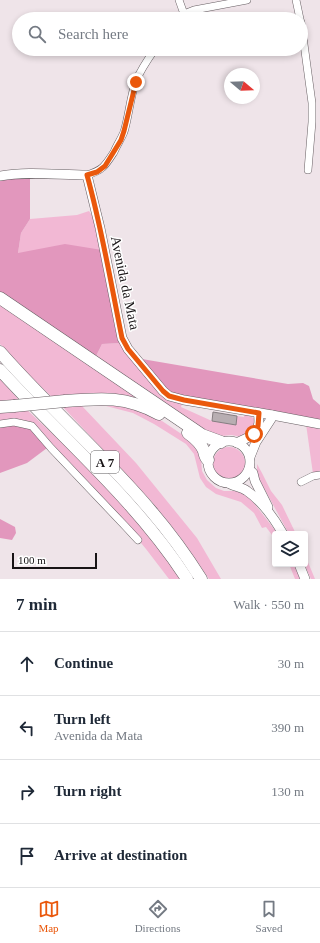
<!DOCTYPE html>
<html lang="en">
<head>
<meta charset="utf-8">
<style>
	:root { --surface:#fff; --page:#f6f6f7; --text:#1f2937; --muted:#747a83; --line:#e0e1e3; --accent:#ea580c }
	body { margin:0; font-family:Georgia,serif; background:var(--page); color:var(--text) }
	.controls { position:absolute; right:12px; bottom:12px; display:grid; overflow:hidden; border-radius:4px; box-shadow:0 2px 6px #0003 }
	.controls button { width:36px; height:36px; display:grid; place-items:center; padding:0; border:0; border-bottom:1px solid var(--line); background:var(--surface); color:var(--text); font:20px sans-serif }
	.compass { position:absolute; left:224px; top:68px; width:36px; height:36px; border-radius:50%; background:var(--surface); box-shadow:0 2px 6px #0003; rotate:109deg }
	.scale { position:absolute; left:12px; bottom:10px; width:85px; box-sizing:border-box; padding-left:4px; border:2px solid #181416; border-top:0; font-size:11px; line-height:14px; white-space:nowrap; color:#181416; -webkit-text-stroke:3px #fff; paint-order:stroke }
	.stop { position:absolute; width:12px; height:12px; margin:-9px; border:3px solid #ea580c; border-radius:50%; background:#fff }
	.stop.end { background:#ea580c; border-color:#fff; box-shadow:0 1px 4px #0008 }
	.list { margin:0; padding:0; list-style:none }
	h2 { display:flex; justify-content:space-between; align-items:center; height:52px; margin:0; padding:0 16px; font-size:17px }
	h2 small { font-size:13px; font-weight:400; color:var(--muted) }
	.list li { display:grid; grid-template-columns:26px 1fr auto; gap:12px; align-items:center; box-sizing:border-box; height:64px; padding:0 16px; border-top:1px solid var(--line) }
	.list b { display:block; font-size:15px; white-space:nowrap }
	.list p { margin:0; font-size:13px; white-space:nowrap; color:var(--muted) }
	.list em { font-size:13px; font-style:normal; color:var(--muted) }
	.icon { flex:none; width:22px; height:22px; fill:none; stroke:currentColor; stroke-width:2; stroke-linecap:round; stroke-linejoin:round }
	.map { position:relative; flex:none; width:320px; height:579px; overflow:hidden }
	.search { position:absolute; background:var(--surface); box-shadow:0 2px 6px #0003; left:12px; right:12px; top:12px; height:44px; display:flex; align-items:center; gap:10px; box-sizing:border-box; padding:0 14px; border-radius:22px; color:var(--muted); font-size:15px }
	.sheet { height:308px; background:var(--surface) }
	nav { display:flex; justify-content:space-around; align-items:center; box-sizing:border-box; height:56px; border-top:1px solid var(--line); background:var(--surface); font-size:11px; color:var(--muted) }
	nav a { display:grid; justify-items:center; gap:2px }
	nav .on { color:var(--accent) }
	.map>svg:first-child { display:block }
	.green { fill:#f2b8d4 }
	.forest { fill:#e297bd }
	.building { fill:#b8aeb2; stroke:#857c80 }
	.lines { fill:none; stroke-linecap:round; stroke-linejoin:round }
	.street-casing { stroke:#665e62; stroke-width:8 }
	.secondary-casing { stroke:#665e62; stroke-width:10 }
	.highway-casing { stroke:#665e62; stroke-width:13 }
	.street { stroke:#fff; stroke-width:7 }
	.secondary { stroke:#fff; stroke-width:9 }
	.highway { stroke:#fff; stroke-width:12 }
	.highway-bridge-casing { stroke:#665e62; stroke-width:13; stroke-linecap:butt }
	.highway-bridge { stroke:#fff; stroke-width:12 }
	.route { stroke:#ea580c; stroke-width:5 }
	.labels { text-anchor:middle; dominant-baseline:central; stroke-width:3; stroke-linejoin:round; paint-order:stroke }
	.shield { fill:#fff; stroke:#5d5a5c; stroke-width:1 }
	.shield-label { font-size:13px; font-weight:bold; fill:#181416 }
	.street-label { font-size:14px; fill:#181416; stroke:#fff }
</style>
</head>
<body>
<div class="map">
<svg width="320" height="579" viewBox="0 0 320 579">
	<rect width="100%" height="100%" fill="#efe4e9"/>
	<g class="green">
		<polygon points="89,211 93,217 102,250 18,253 21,233 30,219 77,215"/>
		<polygon points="0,301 179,423 145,404 54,399 31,377 0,344"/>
		<polygon points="121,343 182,403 181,407 212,421 235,425 237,416 244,417 245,413 255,419 255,430 245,438 232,435 221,436 212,435 95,358 102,344"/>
		<polygon points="0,379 20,401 0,404"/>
		<polygon points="81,405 120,405 156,417 192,441 201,457 202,471 207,480 216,488 224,491 235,491 243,493 250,498 278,534 275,534 275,539 266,527 262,528 254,513 241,502 216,494 206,487 200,478 194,454 186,444 154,424 133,413 106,406 82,406 136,463 197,538 221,579 209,579 180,537 152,502 63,407"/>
		<path d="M 26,409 C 81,460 140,516 180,579 L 169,579 L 146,549 L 122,520 L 30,424 L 0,422 L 0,411 Z"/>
		<polygon points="306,424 320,426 320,473 313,474"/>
		<circle cx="229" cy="463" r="16"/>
		<polygon points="257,464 262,473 271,491 282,505 296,534 289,534 258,477 257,472"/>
		<polygon points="305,555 315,579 311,579 304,564 305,564"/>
		<polygon points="289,564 294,564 300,579 295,579"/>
	</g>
	<g class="forest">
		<polygon points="30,176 30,219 21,233 18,253 65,244 102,250 121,343 102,344 95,358 0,293 0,180"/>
		<polygon points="142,359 288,384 303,383 309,386 313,399 320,405 320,421 171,393 164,387"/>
		<polygon points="13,425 29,428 47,448 27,463 0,473 0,427"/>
		<polygon points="0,519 15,527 16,533 12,540 0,538"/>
	</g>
	<polygon class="building" points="213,412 237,416 236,425 212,421"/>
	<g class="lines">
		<defs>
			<g id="street">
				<polyline points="179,0 184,14"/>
				<polyline points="296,0 300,19"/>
				<polyline points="178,19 184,14 194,10 247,0"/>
				<polyline points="301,22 312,103 312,122 308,170"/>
				<path d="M 87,175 C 103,170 105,166 114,152 C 117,145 121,139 124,132 C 129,116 130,97 136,81 C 141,69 148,59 155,49"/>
				<polyline points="0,424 14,422 32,426 51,448 125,526 138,540"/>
				<polyline points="301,482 313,476 320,475"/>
			</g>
			<g id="secondary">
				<path d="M 0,176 C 27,171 59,175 87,175 L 100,228 L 122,338 L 128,349 L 163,391 L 169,396 L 184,400 L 272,415 L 320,424"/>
				<circle cx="229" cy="462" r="21"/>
				<path d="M 237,443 C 246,437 255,438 258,426 C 260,422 258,417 259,413"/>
				<polyline points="250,457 256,442 271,419 272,415"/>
				<polyline points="249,469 253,473 255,481 268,507"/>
				<path d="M 230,484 C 236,487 242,487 247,491 C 263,502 274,518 283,534"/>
				<polyline points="299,564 305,579"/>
			</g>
			<g id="highway">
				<polyline points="0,298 202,435 221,442"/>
				<path d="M 0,352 C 48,407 104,455 151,511 C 169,532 186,555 201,579"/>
				<path d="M 0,370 C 63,439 136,500 187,579"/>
				<path d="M 65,401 C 102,398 126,396 159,414"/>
				<polyline points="0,407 14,406"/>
				<path d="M 188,433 C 195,438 201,443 204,451 C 205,455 205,457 208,460"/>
			</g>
		</defs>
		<use href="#street" class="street-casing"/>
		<use href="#secondary" class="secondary-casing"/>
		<use href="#highway" class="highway-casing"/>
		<use href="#street" class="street"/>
		<use href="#secondary" class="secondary"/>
		<use href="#highway" class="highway"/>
		<defs>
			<polyline id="highway-bridge" points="14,406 65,401"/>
		</defs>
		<use href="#highway-bridge" class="highway-bridge-casing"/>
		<use href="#highway-bridge" class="highway-bridge"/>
	</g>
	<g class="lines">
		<path class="route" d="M 136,82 L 124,131 L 121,140 L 105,166 L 97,172 L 87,175 C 102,229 111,284 122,338 L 128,349 L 163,391 L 169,396 L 184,400 L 259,413 L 258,426 L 254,434"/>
	</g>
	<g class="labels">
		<rect class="shield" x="91" y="451" width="28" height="22" rx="3"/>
		<g class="shield-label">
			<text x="105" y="462">A 7</text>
		</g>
		<g class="street-label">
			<text transform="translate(125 283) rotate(78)">Avenida da Mata</text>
		</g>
	</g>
</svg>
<div class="controls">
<button><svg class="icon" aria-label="layers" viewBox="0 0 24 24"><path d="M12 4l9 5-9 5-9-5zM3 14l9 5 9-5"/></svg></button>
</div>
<svg class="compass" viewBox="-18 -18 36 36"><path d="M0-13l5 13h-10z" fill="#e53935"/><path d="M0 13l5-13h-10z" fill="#747a83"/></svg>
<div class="scale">100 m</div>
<div class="stop" style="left:254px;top:434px"></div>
<div class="stop end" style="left:136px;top:82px"></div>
<div class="search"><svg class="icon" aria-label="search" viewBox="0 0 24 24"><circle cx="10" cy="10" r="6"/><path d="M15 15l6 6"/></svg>Search here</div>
</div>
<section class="sheet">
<h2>7 min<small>Walk · 550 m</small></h2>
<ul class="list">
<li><svg class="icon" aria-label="ahead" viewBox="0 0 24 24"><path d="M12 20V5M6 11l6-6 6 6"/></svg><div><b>Continue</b></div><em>30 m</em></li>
<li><svg class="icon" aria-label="left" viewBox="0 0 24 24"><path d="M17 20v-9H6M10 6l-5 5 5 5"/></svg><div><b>Turn left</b><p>Avenida da Mata</p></div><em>390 m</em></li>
<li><svg class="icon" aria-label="right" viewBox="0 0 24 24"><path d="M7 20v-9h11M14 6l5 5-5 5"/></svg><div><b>Turn right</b></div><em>130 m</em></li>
<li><svg class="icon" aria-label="arrive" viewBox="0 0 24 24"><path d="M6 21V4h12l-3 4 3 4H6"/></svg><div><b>Arrive at destination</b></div></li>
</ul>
</section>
<nav>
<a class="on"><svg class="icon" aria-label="map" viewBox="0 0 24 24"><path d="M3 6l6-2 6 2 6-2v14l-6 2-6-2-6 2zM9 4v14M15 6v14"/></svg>Map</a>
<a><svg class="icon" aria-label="directions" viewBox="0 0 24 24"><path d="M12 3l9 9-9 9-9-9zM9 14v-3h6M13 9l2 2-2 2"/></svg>Directions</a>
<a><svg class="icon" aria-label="saved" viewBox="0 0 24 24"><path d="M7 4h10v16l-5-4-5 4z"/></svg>Saved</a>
</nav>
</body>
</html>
